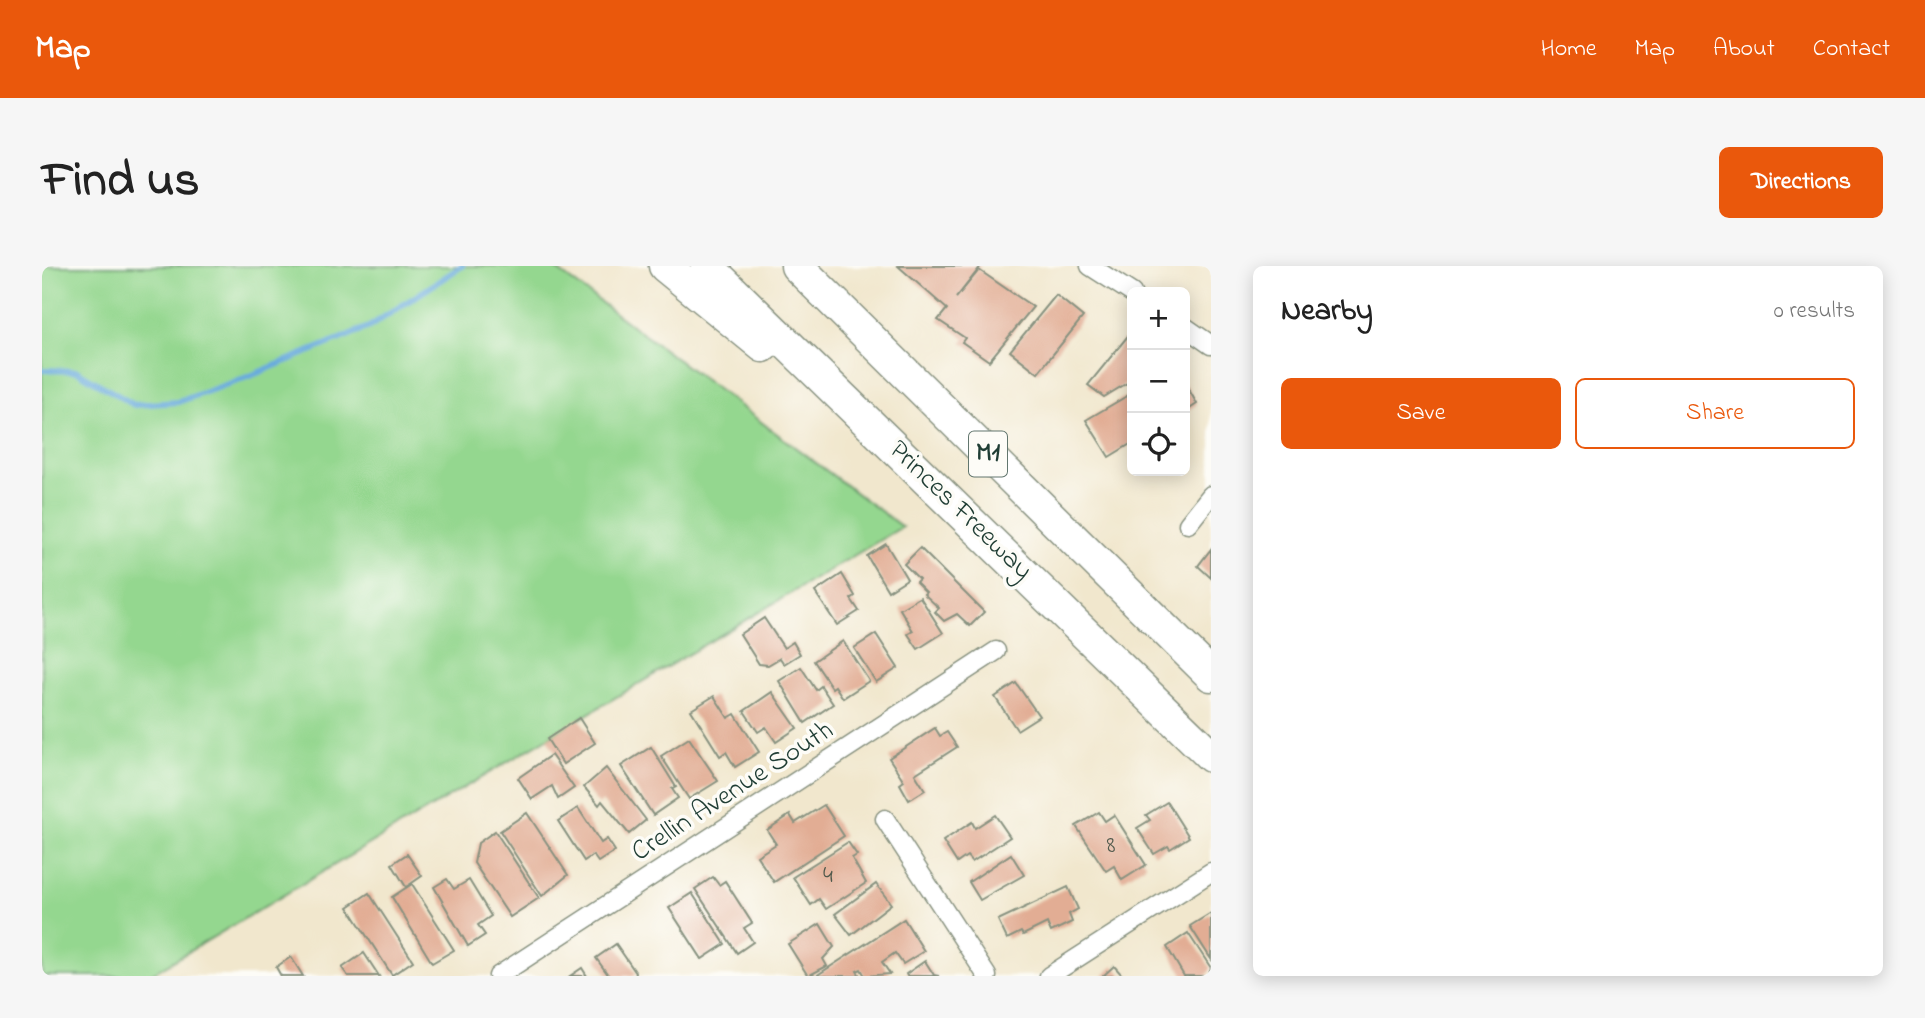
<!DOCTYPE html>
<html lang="en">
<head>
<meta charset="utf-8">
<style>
	:root { --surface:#fff; --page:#f6f6f6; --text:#222; --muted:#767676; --line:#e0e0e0; --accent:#ea580c }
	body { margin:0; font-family:"Indie Flower",sans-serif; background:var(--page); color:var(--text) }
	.controls { position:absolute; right:21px; top:21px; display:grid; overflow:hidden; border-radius:10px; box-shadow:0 4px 18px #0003 }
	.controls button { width:63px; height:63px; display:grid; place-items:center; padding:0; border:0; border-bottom:2px solid var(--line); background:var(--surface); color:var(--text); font:35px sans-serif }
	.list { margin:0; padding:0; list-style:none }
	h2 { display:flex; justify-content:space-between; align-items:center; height:91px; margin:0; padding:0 28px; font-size:30px }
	h2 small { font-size:23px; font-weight:400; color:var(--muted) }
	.actions { display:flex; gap:14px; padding:21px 28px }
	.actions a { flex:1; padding:16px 0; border:2px solid var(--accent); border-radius:10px; text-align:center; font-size:24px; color:var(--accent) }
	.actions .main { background:var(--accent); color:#fff }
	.icon { flex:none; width:38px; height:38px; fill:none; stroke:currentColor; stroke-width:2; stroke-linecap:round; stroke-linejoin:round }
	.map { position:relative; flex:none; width:1169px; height:710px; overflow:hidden; border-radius:10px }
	header { display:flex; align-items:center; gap:42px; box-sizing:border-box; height:98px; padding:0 35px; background:var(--accent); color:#fff }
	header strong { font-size:33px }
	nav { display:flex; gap:38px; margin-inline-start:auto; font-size:24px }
	.intro { display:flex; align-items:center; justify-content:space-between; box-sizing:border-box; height:168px; padding:0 42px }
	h1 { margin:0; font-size:49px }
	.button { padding:18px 32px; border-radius:10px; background:var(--accent); color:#fff; font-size:24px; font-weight:700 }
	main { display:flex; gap:42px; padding:0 42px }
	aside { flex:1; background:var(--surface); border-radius:10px; box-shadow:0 4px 18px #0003 }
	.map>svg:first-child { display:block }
	.green { fill:#94d78f; stroke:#5a8a62; stroke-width:2 }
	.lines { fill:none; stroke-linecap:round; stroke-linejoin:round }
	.stream { stroke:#69abdd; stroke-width:6 }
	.building { fill:#e2ad94 }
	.minor-casing { stroke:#889280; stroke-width:21 }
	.motorway-casing { stroke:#889280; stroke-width:35 }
	.minor { stroke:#fff; stroke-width:18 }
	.motorway { stroke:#fff; stroke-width:32 }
	.labels { text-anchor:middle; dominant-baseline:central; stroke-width:7; stroke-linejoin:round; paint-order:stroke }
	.number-label { font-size:24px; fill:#50594c }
	.shield { fill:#fdfcf7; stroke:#62766e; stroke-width:2 }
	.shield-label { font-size:26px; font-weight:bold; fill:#1f3d34 }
	.street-label { font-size:28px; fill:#1f3d34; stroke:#fdfcf7 }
</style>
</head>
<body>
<header>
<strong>Map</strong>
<nav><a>Home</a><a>Map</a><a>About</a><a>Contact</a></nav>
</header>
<div class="intro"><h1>Find us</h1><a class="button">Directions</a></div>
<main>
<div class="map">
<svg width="1169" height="710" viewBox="0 0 1169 710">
	<rect width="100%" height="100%" fill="#fdfcf7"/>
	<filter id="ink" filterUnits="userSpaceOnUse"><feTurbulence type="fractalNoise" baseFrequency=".0143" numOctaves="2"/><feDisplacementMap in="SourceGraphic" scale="14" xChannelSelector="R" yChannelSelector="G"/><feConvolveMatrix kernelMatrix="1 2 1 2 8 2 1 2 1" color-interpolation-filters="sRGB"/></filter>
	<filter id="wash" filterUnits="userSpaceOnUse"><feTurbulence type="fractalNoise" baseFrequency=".00686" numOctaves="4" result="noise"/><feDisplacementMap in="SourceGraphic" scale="28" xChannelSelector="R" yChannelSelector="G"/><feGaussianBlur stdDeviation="1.57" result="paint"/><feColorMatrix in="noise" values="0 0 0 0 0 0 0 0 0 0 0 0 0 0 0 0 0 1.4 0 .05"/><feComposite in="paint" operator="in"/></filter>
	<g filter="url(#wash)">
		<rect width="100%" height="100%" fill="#f1e7cd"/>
		<polygon class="green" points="0,0 510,0 860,261 106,710 0,710"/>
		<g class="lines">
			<polyline class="stream" points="0,104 35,105 92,139 136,136 208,110 327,61 420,0"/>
		</g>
		<g id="blocks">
			<g class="building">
				<polygon points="856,0 939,0 914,32 937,4 991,41 947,95 920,76 923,72 896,54 905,43"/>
				<polygon points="1014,29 1041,51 996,107 968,85"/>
				<polygon points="1085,71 1090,76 1090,114 1062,131 1046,119"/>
				<polygon points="1143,117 1155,138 1143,146"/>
				<polygon points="1090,127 1090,177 1067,191 1044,154"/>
				<polygon points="844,278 865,313 846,325 825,290"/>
				<polygon points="878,282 942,346 928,360 915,348 902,355 893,346 897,342 882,328 884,326 874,316 877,313 862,298"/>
				<polygon points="1169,283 1169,312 1156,300"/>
				<polygon points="800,308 813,330 809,333 817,345 795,359 773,326"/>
				<polygon points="878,331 901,367 876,383 866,368 871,365 858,343"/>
				<polygon points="722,352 742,382 751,376 758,388 742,398 738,392 726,399 717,398 698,368"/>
				<polygon points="834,368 856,402 834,416 812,382"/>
				<polygon points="801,375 827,415 801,432 793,420 790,422 772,395"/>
				<polygon points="759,401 774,424 779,420 791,438 763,457 737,415"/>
				<polygon points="974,417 997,450 975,464 953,431"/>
				<polygon points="730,426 755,462 734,476 724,461 716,466 702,445"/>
				<polygon points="672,430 686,452 693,448 717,486 693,501 684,486 678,490 649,444"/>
				<polygon points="537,452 553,477 521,498 505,473"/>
				<polygon points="893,462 898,470 905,466 915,481 873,508 883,524 867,534 858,518 862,515 847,492"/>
				<polygon points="647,472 676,515 647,533 619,490"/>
				<polygon points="609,481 634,521 630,523 636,532 611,549 579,500"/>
				<polygon points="509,489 532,522 516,533 510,520 490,533 476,512"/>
				<polygon points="564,502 604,554 587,568 560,535 557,539 542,521"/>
				<polygon points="1125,536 1147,571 1128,583 1126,580 1112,588 1095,562 1108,554 1104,549"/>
				<polygon points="782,539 802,570 732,616 715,590 734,578 725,564 748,549 753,557"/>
				<polygon points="536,542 559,577 565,573 573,585 556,596 551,589 542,595 516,555"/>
				<polygon points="1057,546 1063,555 1072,549 1104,599 1080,614 1072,600 1064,605 1034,560"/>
				<polygon points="485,547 526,609 500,630 458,565"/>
				<polygon points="953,549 968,571 930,596 925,590 915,597 901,575 930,556 933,562"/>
				<polygon points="453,565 497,632 468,651 432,597 436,577"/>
				<polygon points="806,576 815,589 810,592 824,617 784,643 777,633 769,639 751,611"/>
				<polygon points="365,588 380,610 364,621 350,598"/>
				<polygon points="969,588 982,609 938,634 927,616"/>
				<polygon points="671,611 677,619 683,615 710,657 702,662 711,676 695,687 653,623"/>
				<polygon points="405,613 412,623 427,614 449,650 436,659 443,669 426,680 392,621"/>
				<polygon points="370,618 412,684 390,697 350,631"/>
				<polygon points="834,618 849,638 809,669 793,648"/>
				<polygon points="1026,621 1036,643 1027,648 1030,656 1009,666 1005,657 981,669 979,666 965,673 956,654"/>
				<polygon points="327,627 371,695 350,709 306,641"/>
				<polygon points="650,627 683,678 660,693 627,642"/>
				<polygon points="1169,647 1169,693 1148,660"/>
				<polygon points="862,653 882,685 861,698 853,687 840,696 848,708 823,710 819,703 815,705 818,710 774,710"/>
				<polygon points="778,658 792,681 781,693 785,700 766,710 746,678"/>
				<polygon points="1146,667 1169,702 1165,710 1142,710 1125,681"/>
				<polygon points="574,678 594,707 593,710 567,710 554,692"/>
				<polygon points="322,687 337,710 306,710 300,702"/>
				<polygon points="249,691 261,710 239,710 234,701"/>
				<polygon points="883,695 892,709 897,710 865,710 864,708"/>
				<polygon points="1072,700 1081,710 1061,710"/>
				<polygon points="540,702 545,710 528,710"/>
			</g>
		</g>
	</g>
	<g filter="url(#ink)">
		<use href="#blocks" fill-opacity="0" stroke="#889280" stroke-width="2"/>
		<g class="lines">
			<defs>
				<g id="minor">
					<polyline points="1048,0 1090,27"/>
					<polyline points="1143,61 1169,79"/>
					<polyline points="1146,258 1169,229"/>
					<polyline points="843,553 945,710"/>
					<polyline points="456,710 954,385"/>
					<polyline points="1007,710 1169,606"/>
				</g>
				<g id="motorway">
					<polyline points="623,0 721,80"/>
					<polyline points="665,0 1169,490"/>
					<polyline points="755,0 1169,409"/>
				</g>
			</defs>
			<use href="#minor" class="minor-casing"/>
			<use href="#motorway" class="motorway-casing"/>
			<use href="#minor" class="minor"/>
			<use href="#motorway" class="motorway"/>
		</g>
	</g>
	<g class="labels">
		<g class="number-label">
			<text x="1069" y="580">8</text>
			<text x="786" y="610">4</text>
		</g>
		<rect class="shield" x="927" y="165.5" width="38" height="45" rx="5"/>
		<g class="shield-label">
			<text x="946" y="188">M1</text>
		</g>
		<g class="street-label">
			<text transform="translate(918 245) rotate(44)">Princes Freeway</text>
			<text transform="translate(691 526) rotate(-33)">Crellin Avenue South</text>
		</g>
	</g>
</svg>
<div class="controls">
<button>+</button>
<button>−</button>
<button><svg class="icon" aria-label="locate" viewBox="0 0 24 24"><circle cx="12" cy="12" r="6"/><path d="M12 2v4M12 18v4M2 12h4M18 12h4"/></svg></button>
</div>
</div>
<aside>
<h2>Nearby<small>0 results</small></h2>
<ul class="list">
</ul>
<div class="actions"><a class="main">Save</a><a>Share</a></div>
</aside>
</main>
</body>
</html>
